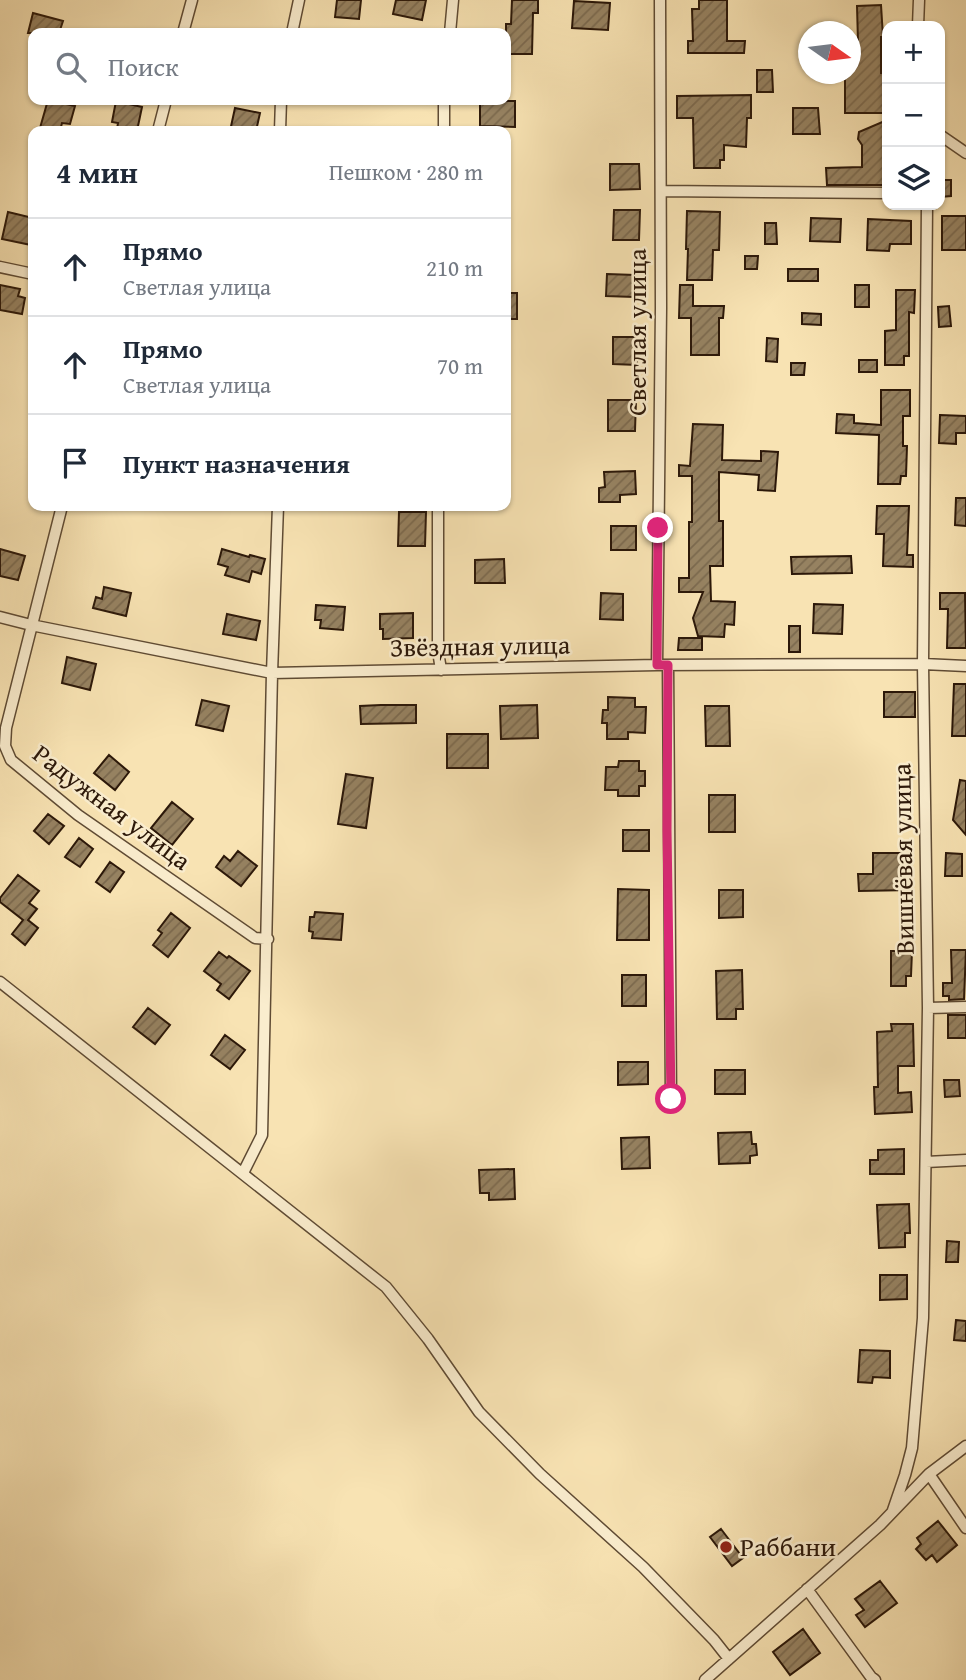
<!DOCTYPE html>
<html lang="ru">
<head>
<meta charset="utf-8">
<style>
	:root { --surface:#fff; --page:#f6f6f7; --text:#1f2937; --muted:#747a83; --line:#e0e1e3 }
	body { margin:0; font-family:"Gentium Book Plus",serif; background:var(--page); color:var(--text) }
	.controls { position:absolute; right:21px; top:21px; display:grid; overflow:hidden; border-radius:14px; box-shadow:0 2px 5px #0004 }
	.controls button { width:63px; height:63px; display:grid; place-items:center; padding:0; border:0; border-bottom:2px solid var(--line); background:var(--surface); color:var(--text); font:35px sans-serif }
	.compass { position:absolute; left:798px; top:21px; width:63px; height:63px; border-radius:50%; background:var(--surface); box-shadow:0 2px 5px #0004; rotate:104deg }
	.stop { position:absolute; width:21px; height:21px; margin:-16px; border:5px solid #db2777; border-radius:50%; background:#fff }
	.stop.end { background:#db2777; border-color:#fff; box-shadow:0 2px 7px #0008 }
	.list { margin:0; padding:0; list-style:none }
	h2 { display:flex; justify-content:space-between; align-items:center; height:91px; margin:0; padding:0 28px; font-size:30px }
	h2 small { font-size:23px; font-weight:400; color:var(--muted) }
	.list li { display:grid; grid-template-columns:46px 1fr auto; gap:21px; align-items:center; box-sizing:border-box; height:98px; padding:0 28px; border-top:2px solid var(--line) }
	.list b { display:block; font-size:26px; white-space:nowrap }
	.list p { margin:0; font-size:23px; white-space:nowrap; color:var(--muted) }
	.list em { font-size:23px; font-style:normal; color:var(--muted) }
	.icon { flex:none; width:38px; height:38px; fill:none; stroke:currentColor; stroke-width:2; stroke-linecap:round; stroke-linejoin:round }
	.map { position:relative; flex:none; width:966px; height:1680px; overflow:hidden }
	.search { position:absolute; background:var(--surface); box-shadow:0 2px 5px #0004; left:28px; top:28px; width:483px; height:77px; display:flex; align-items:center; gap:18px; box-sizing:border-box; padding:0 24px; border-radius:14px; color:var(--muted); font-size:26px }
	.panel { position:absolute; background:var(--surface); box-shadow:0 2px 5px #0004; left:28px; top:126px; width:483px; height:385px; border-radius:14px }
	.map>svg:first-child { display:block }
	.building { fill:url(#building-hatch); stroke:#2c1809; stroke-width:2 }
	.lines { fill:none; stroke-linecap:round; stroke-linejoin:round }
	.minor-casing { stroke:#5f4b34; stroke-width:13 }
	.minor { stroke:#faedce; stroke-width:10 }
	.route { stroke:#db2777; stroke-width:9 }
	.poi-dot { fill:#8f2418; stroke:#faedce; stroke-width:2.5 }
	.labels { text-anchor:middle; stroke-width:5; stroke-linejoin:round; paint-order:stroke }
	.street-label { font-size:26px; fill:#2c1809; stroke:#faedce }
	.poi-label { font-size:26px; fill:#2c1809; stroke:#faedce; text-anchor:start }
</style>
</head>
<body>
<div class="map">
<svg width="966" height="1680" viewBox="0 0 966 1680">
	<defs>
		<pattern id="building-hatch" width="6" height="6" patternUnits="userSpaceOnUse" patternTransform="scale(1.75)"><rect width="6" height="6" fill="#968261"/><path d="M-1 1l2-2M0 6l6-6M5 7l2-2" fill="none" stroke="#7b694e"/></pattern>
	</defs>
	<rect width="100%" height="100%" fill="#f8e3b3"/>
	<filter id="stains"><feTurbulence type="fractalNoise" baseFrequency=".00286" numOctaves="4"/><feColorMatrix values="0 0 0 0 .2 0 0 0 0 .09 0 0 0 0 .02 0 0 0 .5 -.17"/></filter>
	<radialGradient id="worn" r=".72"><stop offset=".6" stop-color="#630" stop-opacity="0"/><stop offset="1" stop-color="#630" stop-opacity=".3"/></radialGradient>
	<path class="building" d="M337 0H361L359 19 335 17Z
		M396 0H426L422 20 393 14Z
		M512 0H538V13H533L532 54H506V24H511Z
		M699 0H727V41H745L744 53H688V41H693L692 9H699Z
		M574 1 610 3 608 30 572 28Z
		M881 5 883 37H881V73H887V113H845V74H850V41L858 42 857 6Z
		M33 13 63 21 59 33H28Z
		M757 70H772L773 92H757Z
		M751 95V118H747L746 147 724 145V160H720V168H694L693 118H677V96Z
		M48 100 75 106 70 124 62 123 60 131H52L40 128Z
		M116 101 142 107 137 131 117 129 118 123 112 122Z
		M480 101H515V127L480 126Z
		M235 108 260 113 256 131H230Z
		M793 108H818L820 134H793Z
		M887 120V185H827L826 168 862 167V145L858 139 859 132Z
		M610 164H639L640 189 610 190Z
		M940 180H951V196L940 197Z
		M614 210H640L639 240H613Z
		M687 211 720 212 719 250H713L712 280H687L688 249H686Z
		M8 212 33 218V233L31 245 2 239Z
		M942 216H966V250H942Z
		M811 218 841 219 840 242 810 241Z
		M868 219 911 221V244H890L889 251 867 250Z
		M765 223H776L777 244H765Z
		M745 256H758L757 269H745Z
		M788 269H818V281H788Z
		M607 274 635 275 634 297 606 296Z
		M0 285 20 289 18 296 25 298 22 314 0 310Z
		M680 285H693V306H724L723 318H719V355H691V318H679Z
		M855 285H869V307H855Z
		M896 290H915L914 313 909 312V356H904V365H885V331L896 330Z
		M506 293H517V319H506Z
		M949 306 951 326 939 327 938 307Z
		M802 313 821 314V325L802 324Z
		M613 337H637V365L613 364Z
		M767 338 778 339 777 362 766 361Z
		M859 360H877V372H859Z
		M791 363H805L804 375H791Z
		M881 390H910V416H903V446H907L906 476H901L900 484H878L879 435 836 433 837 414 854 415V423L881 425Z
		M608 400H636L635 431H608Z
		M940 415 966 416V433H956V444L939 443Z
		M693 424 723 425 722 460 761 461V451L778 452 775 491 758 490 759 475 719 472V521H723V566H710L711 601 735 602 734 625 725 624 724 637 698 636 693 618 703 592H679V578H689V522H692V476H679V465L690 466Z
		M635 471 636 494 620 495V502H599V488L605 487 604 472Z
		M956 498H966V526L955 525Z
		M877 506H909L907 555H913V567L883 566 884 534H876Z
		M399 512H426L425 546H398Z
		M611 526H636V550H611Z
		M0 549 25 556 18 580 0 576Z
		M222 549 249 557 250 555 265 559 261 574 252 571 249 582 225 575 228 567 218 564Z
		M851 556 852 573 792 574 791 557Z
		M504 559 505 583H475V560Z
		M104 587 131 593 126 616 93 608 96 597 102 599Z
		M601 593 623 594V620L600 619Z
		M940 593H965L966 648H947L948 609H940Z
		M814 604 843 605 842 634 813 633Z
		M316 605 345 607 343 630 320 628 321 620H315Z
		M413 613V638L383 639V629H380V614Z
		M227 614 260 621 256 640 223 634Z
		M789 626H800V652H789Z
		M679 638H702V650H678Z
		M67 657 96 664 90 690 62 683Z
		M954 684H966V736H952Z
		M884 692H915V717H884Z
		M608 697 635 698V707H646L645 733 628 732V739H607V723H602L603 710H608Z
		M202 700 229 706 223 731 196 725Z
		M381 705H416V723L361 724 360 706Z
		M537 705 538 738 501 739 500 706Z
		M705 706H729L730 746H706Z
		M447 734H488V768H447Z
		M109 755 129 772 115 790 94 773Z
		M619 761H639V771H645V786H639V796H618V790H605L606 767H618Z
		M346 774 373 778 366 828 338 824Z
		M960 780 966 781V835L953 820Z
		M709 795H735V832H709Z
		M172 802 193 819 172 845 151 828Z
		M48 814 64 826 49 844 34 831Z
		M623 830H649V851H623Z
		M79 838 93 849 80 867 65 857Z
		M238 851 257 866 241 886 216 867 224 856 230 861Z
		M873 853H911L912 890 859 891 858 874H873Z
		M946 853 962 854V876H945Z
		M110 862 124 872 110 892 96 882Z
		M18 875 39 891 29 903 37 909 28 920 38 928 25 945 12 934 23 920 0 902V898Z
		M618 889 649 890V940H617Z
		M719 890H743V917L719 918Z
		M315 912 343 914 341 940 312 938 313 932 309 931 310 917H314Z
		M171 913 190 928 168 957 153 945 162 933 158 930Z
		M951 950H966L964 999 949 1000V996H943V983H952Z
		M891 951H912L911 976H906V986H891Z
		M219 952 227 958 229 956 250 971 229 999 217 990 221 984 204 971Z
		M742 970 743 1009H736V1019H717L716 971Z
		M622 975H646V1006H622Z
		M148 1008 170 1025 155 1044 133 1027Z
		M948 1015H966V1038H948Z
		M891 1024H913L914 1066H898V1093L911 1092 912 1112 875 1114 874 1087H878L877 1032 892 1031Z
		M225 1035 245 1050 230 1069 211 1055Z
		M618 1062H648V1084L618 1085Z
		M715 1070H745V1094H715Z
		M944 1080H959L960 1096 945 1097Z
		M751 1132 752 1144H756L757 1155 750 1156V1163L719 1164 718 1133Z
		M649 1137 650 1168 622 1169 621 1138Z
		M904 1149V1174H870V1160H878V1150Z
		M514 1169 515 1199 489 1200V1193H480L479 1170Z
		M909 1204 910 1233H905V1247L879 1248 877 1205Z
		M947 1241 959 1242 958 1262H946Z
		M880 1275H907V1299L880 1300Z
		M956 1320 966 1321V1341L954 1340Z
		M860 1350 890 1351V1378L873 1377 872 1383 858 1382Z
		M938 1521 957 1545 937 1562 932 1555 926 1560 916 1549 921 1544 917 1538Z
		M721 1529 743 1558 732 1566 710 1537Z
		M880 1581 897 1603 865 1627 856 1615 864 1610 855 1599Z
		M803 1629 820 1653 790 1675 773 1652Z"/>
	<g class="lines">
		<defs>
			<path id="minor" d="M918 26 919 0
				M183 33 192 0
				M292 33 299 0
				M450 33 453 0
				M158 131 166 100
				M280 131 281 100
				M444 131V100
				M940 135 966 153
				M661 191 887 193
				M0 267 33 274
				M62 506 6 728 5 746 11 760 78 815 255 938 268 939
				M438 506V651L441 670
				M0 617 31 625 272 673 657 665 923 664 966 666
				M657 665 661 308 660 0
				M668 665 671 1099
				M0 982 386 1287 428 1339 479 1412 540 1474 643 1567 714 1640 729 1659
				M928 1008 966 1007
				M926 1162 966 1160
				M243 1173 262 1135 272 673 278 506
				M929 1474 966 1528
				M893 1510 905 1475 912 1448 923 1318 928 1008 923 664 927 205
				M807 1589 871 1677 875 1680
				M705 1680 880 1525 929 1474 966 1446"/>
		</defs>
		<use href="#minor" class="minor-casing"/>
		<use href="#minor" class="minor"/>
	</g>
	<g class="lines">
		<path class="route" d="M658 528 657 665H668L667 830 671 1099"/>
	</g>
	<circle class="poi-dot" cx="726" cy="1547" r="7"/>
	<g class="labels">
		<g class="street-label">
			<text transform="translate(637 332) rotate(-90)" y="9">Светлая улица</text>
			<text transform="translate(480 646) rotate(-1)" y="9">Звёздная улица</text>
			<text transform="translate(112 807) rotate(37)" y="9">Радужная улица</text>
			<text transform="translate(903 859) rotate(-91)" y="9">Вишнёвая улица</text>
		</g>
		<g class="poi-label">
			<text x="740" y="1556">Раббани</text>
		</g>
	</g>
	<rect width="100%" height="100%" filter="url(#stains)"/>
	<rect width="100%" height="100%" fill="url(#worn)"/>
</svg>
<div class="controls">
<button>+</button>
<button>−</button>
<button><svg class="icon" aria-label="layers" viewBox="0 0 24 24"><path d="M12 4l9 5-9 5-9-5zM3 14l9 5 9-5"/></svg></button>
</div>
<svg class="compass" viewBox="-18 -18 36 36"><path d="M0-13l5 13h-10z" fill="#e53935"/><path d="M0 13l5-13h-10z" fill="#747a83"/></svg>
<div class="stop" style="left:671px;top:1099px"></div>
<div class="stop end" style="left:658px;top:528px"></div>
<div class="search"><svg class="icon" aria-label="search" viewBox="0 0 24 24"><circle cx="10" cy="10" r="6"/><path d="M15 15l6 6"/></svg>Поиск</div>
<section class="panel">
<h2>4 мин<small>Пешком · 280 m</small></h2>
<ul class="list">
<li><svg class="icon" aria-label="ahead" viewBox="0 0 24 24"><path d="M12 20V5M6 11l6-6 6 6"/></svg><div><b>Прямо</b><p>Светлая улица</p></div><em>210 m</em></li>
<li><svg class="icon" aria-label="ahead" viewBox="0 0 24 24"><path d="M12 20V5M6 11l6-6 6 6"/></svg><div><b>Прямо</b><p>Светлая улица</p></div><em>70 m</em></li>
<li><svg class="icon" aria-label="arrive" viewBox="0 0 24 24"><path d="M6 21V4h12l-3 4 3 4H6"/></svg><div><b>Пункт назначения</b></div></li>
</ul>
</section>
</div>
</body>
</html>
